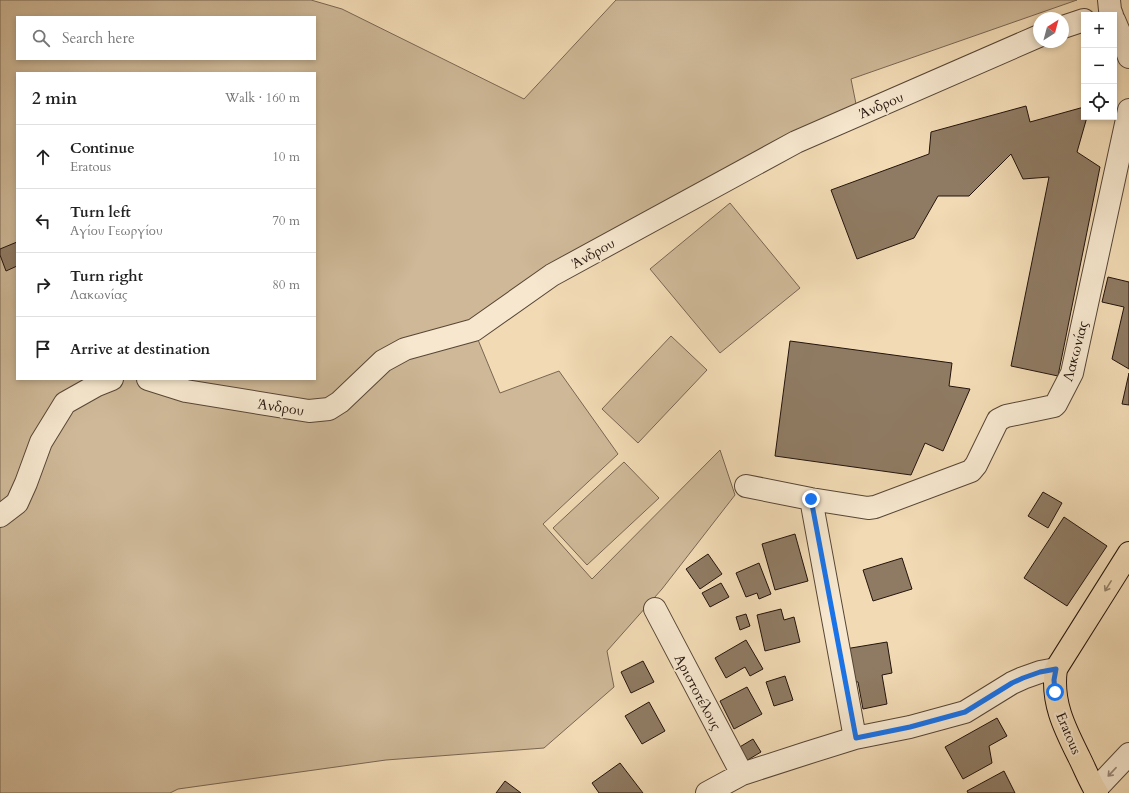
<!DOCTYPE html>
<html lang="en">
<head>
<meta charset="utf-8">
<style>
	:root { --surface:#fff; --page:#f6f6f6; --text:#222; --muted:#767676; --line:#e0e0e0 }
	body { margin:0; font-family:Cardo,serif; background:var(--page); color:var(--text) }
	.controls { position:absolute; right:12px; top:12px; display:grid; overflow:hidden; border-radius:0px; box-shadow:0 2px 6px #0003 }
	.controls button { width:36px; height:36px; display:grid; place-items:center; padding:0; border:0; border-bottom:1px solid var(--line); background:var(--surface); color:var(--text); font:20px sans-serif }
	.compass { position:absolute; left:1033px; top:12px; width:36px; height:36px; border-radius:50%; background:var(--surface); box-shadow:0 2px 6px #0003; rotate:36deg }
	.stop { position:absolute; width:12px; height:12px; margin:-9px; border:3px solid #1a73e8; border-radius:50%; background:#fff }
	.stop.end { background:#1a73e8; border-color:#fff; box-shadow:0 1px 4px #0008 }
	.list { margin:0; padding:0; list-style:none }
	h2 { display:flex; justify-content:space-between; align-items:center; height:52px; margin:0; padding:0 16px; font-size:17px }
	h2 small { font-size:13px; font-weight:400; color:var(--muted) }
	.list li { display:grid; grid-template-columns:26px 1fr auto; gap:12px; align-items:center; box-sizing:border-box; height:64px; padding:0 16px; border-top:1px solid var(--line) }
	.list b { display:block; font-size:15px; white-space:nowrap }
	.list p { margin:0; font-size:13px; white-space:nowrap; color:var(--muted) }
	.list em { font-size:13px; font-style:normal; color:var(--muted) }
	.icon { flex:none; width:22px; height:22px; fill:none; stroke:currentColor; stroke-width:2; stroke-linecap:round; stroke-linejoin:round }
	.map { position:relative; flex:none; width:1129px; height:793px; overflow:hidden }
	.search { position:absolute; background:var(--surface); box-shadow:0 2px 6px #0003; left:16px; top:16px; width:300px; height:44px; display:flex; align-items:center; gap:10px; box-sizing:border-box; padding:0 14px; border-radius:0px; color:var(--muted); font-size:15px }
	.panel { position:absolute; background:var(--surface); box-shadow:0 2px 6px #0003; left:16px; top:72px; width:300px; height:308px; border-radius:0px }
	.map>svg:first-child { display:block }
	.green { fill:#ceb897; stroke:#796652; fill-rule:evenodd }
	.building { fill:#8f7b63; stroke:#24140c }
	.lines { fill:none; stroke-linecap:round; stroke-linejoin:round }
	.minor-casing { stroke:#574636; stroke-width:24 }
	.major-casing { stroke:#24140c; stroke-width:24 }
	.minor { stroke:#f6e7ce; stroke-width:22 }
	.major { stroke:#f1dab4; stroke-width:22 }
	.oneway { stroke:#958168 }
	.oneway2 { stroke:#988877 }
	.route { stroke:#1a73e8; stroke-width:5 }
	.labels { text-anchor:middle; stroke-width:4; stroke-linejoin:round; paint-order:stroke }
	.street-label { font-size:14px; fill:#24140c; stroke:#f6e7ce }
</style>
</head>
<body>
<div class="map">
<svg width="1129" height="793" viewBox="0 0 1129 793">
	<rect width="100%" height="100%" fill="#f1dab4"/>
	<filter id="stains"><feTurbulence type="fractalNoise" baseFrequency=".005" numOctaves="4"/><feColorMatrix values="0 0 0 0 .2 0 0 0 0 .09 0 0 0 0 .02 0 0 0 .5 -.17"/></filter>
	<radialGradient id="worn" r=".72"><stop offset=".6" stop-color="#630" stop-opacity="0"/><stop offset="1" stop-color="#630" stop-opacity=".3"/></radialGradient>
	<path class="green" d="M0 0H311L342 9 524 99 616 0H1077L851 79 856 104 474 330 500 393 559 371 618 454 543 524 592 579 720 450 735 495 662 589 607 651 614 687 544 748 386 760 178 789 170 793H0ZM17 17H315V59H17ZM17 73H315V379H17Z
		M730 203 800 288 720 353 650 269Z
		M671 336 707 370 638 443 602 409Z
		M624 462 659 498 587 565 553 528Z"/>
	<path class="building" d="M1026 106 1030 122 1084 107V117H1087L1077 152 1100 167 1058 376 1011 366 1049 177 1023 179 1011 154 969 196H938L914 238 857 259 831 190 929 154 931 132Z
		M17 242V266L6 271 0 255V249Z
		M1108 277 1129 282V369L1112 359 1124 307 1102 302Z
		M790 341 952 363 949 386 970 389 943 451 925 443 911 475 775 456Z
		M1129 373V405L1122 404Z
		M1043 492 1062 503 1048 528 1028 516Z
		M1064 517 1107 546 1067 606 1024 578Z
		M795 534 808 581 775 590 762 544Z
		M708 554 722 574 700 589 686 569Z
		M902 558 912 589 873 601 863 570Z
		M759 563 771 594 759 599 757 593 746 597 736 573Z
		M721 583 729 597 710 607 702 593Z
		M781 609 784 620 794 617 800 642 765 651 757 615Z
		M746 614 750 626 740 630 736 617Z
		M746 640 763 669 750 676 745 667 726 678 715 658Z
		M887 642 892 673 882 675 887 704 863 709 858 682 851 680 845 649Z
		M643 661 654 682 631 693 621 672Z
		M785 676 793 700 774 706 766 682Z
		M747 687 762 714 734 729 720 701Z
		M649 702 665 731 642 744 625 716Z
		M997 718 1007 736 989 746 992 763 963 779 945 747Z
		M753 739 761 752 746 761 738 748Z
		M620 763 643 793H599L592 783Z
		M1004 771 1015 793H968L967 791Z
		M505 781 521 793H496Z"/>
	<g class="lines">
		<defs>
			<path id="minor" d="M1109 0 1110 10 1112 15
				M1114 20 1124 43 1129 57
				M1063 27 1084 20
				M148 379 186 391 309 411 329 409 340 402 383 361 405 349 474 330 552 275 796 142 1039 36
				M746 486 811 499 868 508 875 507 971 471 976 465 998 420 1006 416 1054 406 1056 404 1072 373 1129 110
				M811 499 855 738
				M0 516 17 503 26 483 41 442 65 403 97 385 112 379
				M655 609 742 774
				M1095 790 1129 754
				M707 793 742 774 807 753 855 738 910 727 965 712 1012 683 1023 678 1040 672 1056 669"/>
			<path id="major" d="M1097 793C1090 782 1085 769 1079 757 1065 729 1051 702 1056 669L1129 553"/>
		</defs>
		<use href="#minor" class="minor-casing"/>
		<use href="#major" class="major-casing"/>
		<use href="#minor" class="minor"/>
		<use href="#major" class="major"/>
	</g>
	<defs><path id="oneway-shaft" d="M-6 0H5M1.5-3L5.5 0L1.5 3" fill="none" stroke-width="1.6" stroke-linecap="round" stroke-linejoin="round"/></defs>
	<use class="oneway" href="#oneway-shaft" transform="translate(1108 586) rotate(122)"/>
	<use class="oneway2" href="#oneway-shaft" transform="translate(1112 772) rotate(133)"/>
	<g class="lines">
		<path class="route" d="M811 499 856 738 910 727 965 712 1012 683 1023 678 1040 672 1056 669 1054 680 1055 692"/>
	</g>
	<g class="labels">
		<g class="street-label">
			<text transform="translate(881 105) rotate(-23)" y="5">Άνδρου</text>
			<text transform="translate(593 253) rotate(-29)" y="5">Άνδρου</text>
			<text transform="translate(1075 351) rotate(-75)" y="5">Λακωνίας</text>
			<text transform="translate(281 407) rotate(9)" y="5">Άνδρου</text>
			<text transform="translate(698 692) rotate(62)" y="5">Αριστοτέλους</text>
			<text transform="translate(1069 733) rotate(67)" y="5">Eratous</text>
		</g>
	</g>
	<rect width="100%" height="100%" filter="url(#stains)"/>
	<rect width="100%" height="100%" fill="url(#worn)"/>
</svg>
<div class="controls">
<button>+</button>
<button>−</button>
<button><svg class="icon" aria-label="locate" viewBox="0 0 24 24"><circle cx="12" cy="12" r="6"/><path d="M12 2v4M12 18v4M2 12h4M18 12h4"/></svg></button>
</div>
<svg class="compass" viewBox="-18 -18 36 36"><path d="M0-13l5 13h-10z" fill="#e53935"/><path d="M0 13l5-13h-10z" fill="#767676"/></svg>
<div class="stop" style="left:1055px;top:692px"></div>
<div class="stop end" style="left:811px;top:499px"></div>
<div class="search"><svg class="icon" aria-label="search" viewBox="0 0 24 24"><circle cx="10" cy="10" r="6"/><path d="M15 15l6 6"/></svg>Search here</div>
<section class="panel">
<h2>2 min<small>Walk · 160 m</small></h2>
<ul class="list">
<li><svg class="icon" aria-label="ahead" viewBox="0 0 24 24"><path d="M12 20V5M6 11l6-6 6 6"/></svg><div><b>Continue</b><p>Eratous</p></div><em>10 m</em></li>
<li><svg class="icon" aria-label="left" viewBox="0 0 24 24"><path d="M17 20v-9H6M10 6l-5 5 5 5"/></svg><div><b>Turn left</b><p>Αγίου Γεωργίου</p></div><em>70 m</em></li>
<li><svg class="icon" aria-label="right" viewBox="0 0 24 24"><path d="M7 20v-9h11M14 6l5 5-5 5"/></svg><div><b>Turn right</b><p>Λακωνίας</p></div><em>80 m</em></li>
<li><svg class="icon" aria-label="arrive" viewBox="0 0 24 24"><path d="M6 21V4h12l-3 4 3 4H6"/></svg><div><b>Arrive at destination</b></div></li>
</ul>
</section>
</div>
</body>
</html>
